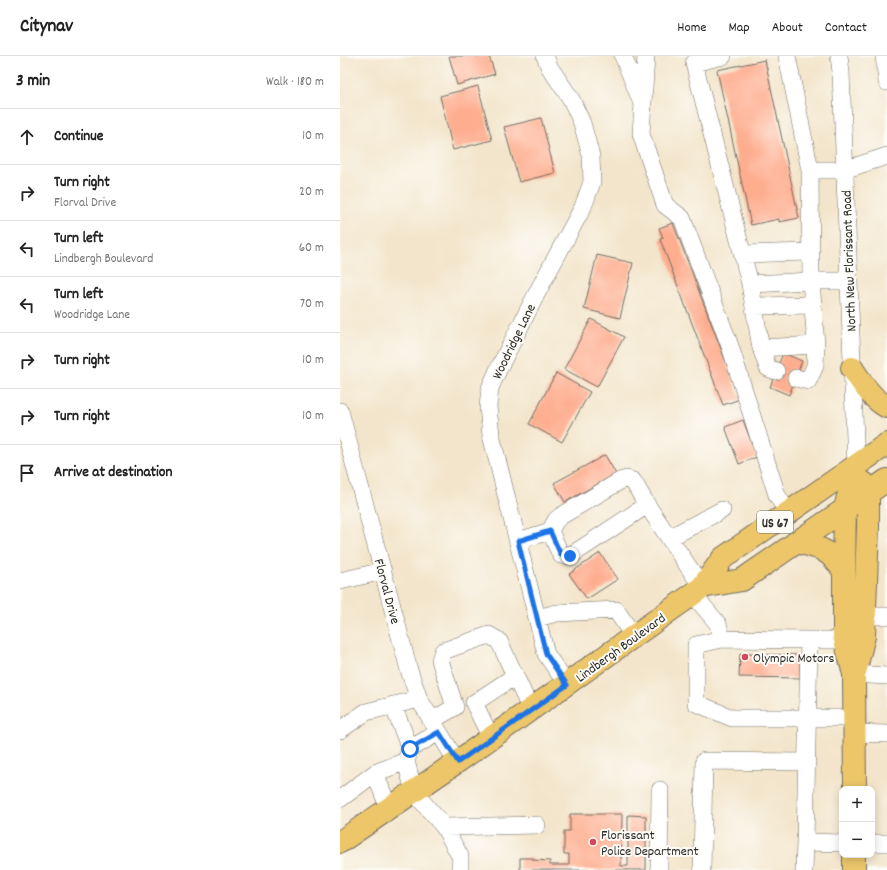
<!DOCTYPE html>
<html lang="en">
<head>
<meta charset="utf-8">
<style>
	:root { --surface:#fff; --page:#f2f2f2; --text:#222; --muted:#767676; --line:#e0e0e0 }
	body { margin:0; font-family:Dekko,sans-serif; background:var(--page); color:var(--text) }
	.controls { position:absolute; right:12px; bottom:12px; display:grid; overflow:hidden; border-radius:8px; box-shadow:0 2px 10px #0003 }
	.controls button { width:36px; height:36px; display:grid; place-items:center; padding:0; border:0; border-bottom:1px solid var(--line); background:var(--surface); color:var(--text); font:20px sans-serif }
	.stop { position:absolute; width:12px; height:12px; margin:-9px; border:3px solid #1a73e8; border-radius:50%; background:#fff }
	.stop.end { background:#1a73e8; border-color:#fff; box-shadow:0 1px 4px #0008 }
	.list { margin:0; padding:0; list-style:none }
	h2 { display:flex; justify-content:space-between; align-items:center; height:52px; margin:0; padding:0 16px; font-size:17px }
	h2 small { font-size:13px; font-weight:400; color:var(--muted) }
	.list li { display:grid; grid-template-columns:26px 1fr auto; gap:12px; align-items:center; box-sizing:border-box; height:56px; padding:0 16px; border-top:1px solid var(--line) }
	.list b { display:block; font-size:15px; white-space:nowrap }
	.list p { margin:0; font-size:13px; white-space:nowrap; color:var(--muted) }
	.list em { font-size:13px; font-style:normal; color:var(--muted) }
	.icon { flex:none; width:22px; height:22px; fill:none; stroke:currentColor; stroke-width:2; stroke-linecap:round; stroke-linejoin:round }
	.map { position:relative; flex:none; width:547px; height:814px; overflow:hidden }
	header { display:flex; align-items:center; gap:24px; box-sizing:border-box; height:56px; padding:0 20px; background:var(--surface); border-bottom:1px solid var(--line) }
	header strong { font-size:19px }
	nav { display:flex; gap:22px; margin-inline-start:auto; font-size:14px }
	main { display:flex }
	aside { flex:1; background:var(--surface) }
	.map>svg:first-child { display:block }
	.building { fill:#fead8f }
	.lines { fill:none; stroke-linecap:round; stroke-linejoin:round }
	.minor-casing { stroke:#716c63; stroke-width:18 }
	.major-casing { stroke:#716c63; stroke-width:24 }
	.minor { stroke:#fff; stroke-width:17 }
	.major { stroke:#ecc669; stroke-width:22 }
	.route { stroke:#1a73e8; stroke-width:5 }
	.poi-dot { fill:#d1495b; stroke:#fdfcf7; stroke-width:1.5 }
	.labels { text-anchor:middle; stroke-width:4; stroke-linejoin:round; paint-order:stroke }
	.shield { fill:#fdfcf7; stroke:#6a6a68; stroke-width:1 }
	.shield-label { font-size:13px; font-weight:bold; fill:#2b2b2b }
	.street-label { font-size:14px; fill:#2b2b2b; stroke:#fdfcf7 }
	.poi-label { font-size:14px; fill:#2b2b2b; stroke:#fdfcf7; text-anchor:start }
</style>
</head>
<body>
<header>
<strong>Citynav</strong>
<nav><a>Home</a><a>Map</a><a>About</a><a>Contact</a></nav>
</header>
<main>
<aside>
<h2>3 min<small>Walk · 180 m</small></h2>
<ul class="list">
<li><svg class="icon" aria-label="ahead" viewBox="0 0 24 24"><path d="M12 20V5M6 11l6-6 6 6"/></svg><div><b>Continue</b></div><em>10 m</em></li>
<li><svg class="icon" aria-label="right" viewBox="0 0 24 24"><path d="M7 20v-9h11M14 6l5 5-5 5"/></svg><div><b>Turn right</b><p>Florval Drive</p></div><em>20 m</em></li>
<li><svg class="icon" aria-label="left" viewBox="0 0 24 24"><path d="M17 20v-9H6M10 6l-5 5 5 5"/></svg><div><b>Turn left</b><p>Lindbergh Boulevard</p></div><em>60 m</em></li>
<li><svg class="icon" aria-label="left" viewBox="0 0 24 24"><path d="M17 20v-9H6M10 6l-5 5 5 5"/></svg><div><b>Turn left</b><p>Woodridge Lane</p></div><em>70 m</em></li>
<li><svg class="icon" aria-label="right" viewBox="0 0 24 24"><path d="M7 20v-9h11M14 6l5 5-5 5"/></svg><div><b>Turn right</b></div><em>10 m</em></li>
<li><svg class="icon" aria-label="right" viewBox="0 0 24 24"><path d="M7 20v-9h11M14 6l5 5-5 5"/></svg><div><b>Turn right</b></div><em>10 m</em></li>
<li><svg class="icon" aria-label="arrive" viewBox="0 0 24 24"><path d="M6 21V4h12l-3 4 3 4H6"/></svg><div><b>Arrive at destination</b></div></li>
</ul>
</aside>
<div class="map">
<svg width="547" height="814" viewBox="0 0 547 814">
	<rect width="100%" height="100%" fill="#fdfcf7"/>
	<filter id="ink" filterUnits="userSpaceOnUse"><feTurbulence type="fractalNoise" baseFrequency=".025" numOctaves="2"/><feDisplacementMap in="SourceGraphic" scale="8" xChannelSelector="R" yChannelSelector="G"/><feConvolveMatrix kernelMatrix="1 2 1 2 8 2 1 2 1" color-interpolation-filters="sRGB"/></filter>
	<filter id="wash" filterUnits="userSpaceOnUse"><feTurbulence type="fractalNoise" baseFrequency=".012" numOctaves="4" result="noise"/><feDisplacementMap in="SourceGraphic" scale="16" xChannelSelector="R" yChannelSelector="G"/><feGaussianBlur stdDeviation="0.9" result="paint"/><feColorMatrix in="noise" values="0 0 0 0 0 0 0 0 0 0 0 0 0 0 0 0 0 1.4 0 .05"/><feComposite in="paint" operator="in"/></filter>
	<g filter="url(#wash)">
		<rect width="100%" height="100%" fill="#f3e5cb"/>
		<g id="blocks">
			<path class="building" d="M109 0H149L155 18 117 29Z
				M425 4 459 162 439 166V163L411 169 377 14Z
				M138 30 152 84 113 94 100 40Z
				M201 62 215 117 179 126 164 71Z
				M333 167 400 343 383 349 320 183 323 182 319 172Z
				M257 199 293 207 280 262 244 253Z
				M251 263 284 281 257 331 224 313Z
				M443 297 462 305 449 339 430 331Z
				M216 317 250 336 222 386 189 368Z
				M403 364 417 401 399 408 385 371Z
				M265 399 276 418 225 446 214 427Z
				M260 497 278 523 247 543 229 518Z
				M400 598 460 599V622L399 621Z
				M230 758H282L281 810H288V759L306 760V814H180V802H193V804L210 805V809H229V798H224V775H230Z"/>
		</g>
	</g>
	<g filter="url(#ink)">
		<use href="#blocks" fill-opacity="0" stroke="#716c63" stroke-width="1"/>
		<g class="lines">
			<defs>
				<path id="minor" d="M205 0 210 12 231 43 242 67 251 100 252 126 243 151 200 231 159 312 150 332 148 351 151 379 206 598 227 629
					M283 0 301 45
					M306 0 301 78 325 149 342 162 390 290 437 439 448 457
					M383 0 354 7 410 228 471 225 476 289 475 310 468 325 456 322
					M447 0 470 114H504L547 100
					M499 0 501 16 516 410
					M544 0 547 26
					M470 114 471 225H508
					M403 198 470 196
					M410 228 421 292 428 312 436 315
					M414 250 473 249
					M421 292 476 289
					M0 355 69 614 79 643 117 706
					M210 475 221 499 230 500 307 449
					M329 482 382 454
					M178 485 210 475 216 464 221 460 280 425 287 423 293 425 307 449 362 531
					M0 525 43 515
					M353 538 378 568 382 583 356 589V647L392 662H515
					M525 560H547
					M197 562 217 557 276 554 294 581
					M382 583 469 584 465 786 502 787
					M469 584H505
					M514 618 547 620
					M53 649 70 693
					M91 665 115 651 100 604 103 595 149 579 159 585 191 654
					M0 674 26 656 79 643
					M99 676 70 693 66 705 74 736 104 771 120 800V814
					M515 677 547 678
					M151 682 134 647 175 620
					M35 717 49 753
					M0 743 35 717 66 705
					M104 771 197 769
					M532 787H547
					M319 814 320 734
					M362 814 364 705 467 706
					M464 814 465 786"/>
				<path id="major" d="M512 312C522 327 531 342 547 351
					M456 486C482 492 488 493 504 515
					M362 531 402 524 547 424
					M515 616 524 580 528 471V436L524 427
					M515 733 514 618 504 580V515L505 452 516 410
					M0 786 117 706 353 538 362 531 383 502 547 388
					M514 814V799"/>
			</defs>
			<use href="#minor" class="minor-casing"/>
			<use href="#major" class="major-casing"/>
			<use href="#minor" class="minor"/>
			<use href="#major" class="major"/>
		</g>
	</g>
	<g class="lines" filter="url(#ink)">
		<path class="route" d="M70 693 99 676 118 706 227 629 206 598 178 485 210 475 221 499 230 500"/>
	</g>
	<g class="poi-dot">
		<circle cx="405" cy="601" r="4"/>
		<circle cx="253" cy="786" r="4"/>
	</g>
	<g class="labels">
		<rect class="shield" x="417" y="455" width="36" height="22" rx="3"/>
		<g class="shield-label">
			<text x="435" y="471">US 67</text>
		</g>
		<g class="street-label">
			<text transform="translate(508 205) rotate(-92)" y="5">North New Florissant Road</text>
			<text transform="translate(173 285) rotate(-64)" y="5">Woodridge Lane</text>
			<text transform="translate(48 535) rotate(75)" y="5">Florval Drive</text>
			<text transform="translate(280 591) rotate(-36)" y="5">Lindbergh Boulevard</text>
		</g>
		<g class="poi-label">
			<text x="413" y="606">Olympic Motors</text>
			<text x="261" y="783">Florissant<tspan x="261" dy="16">Police Department</tspan></text>
		</g>
	</g>
</svg>
<div class="controls">
<button>+</button>
<button>−</button>
</div>
<div class="stop" style="left:70px;top:693px"></div>
<div class="stop end" style="left:230px;top:500px"></div>
</div>
</main>
</body>
</html>
